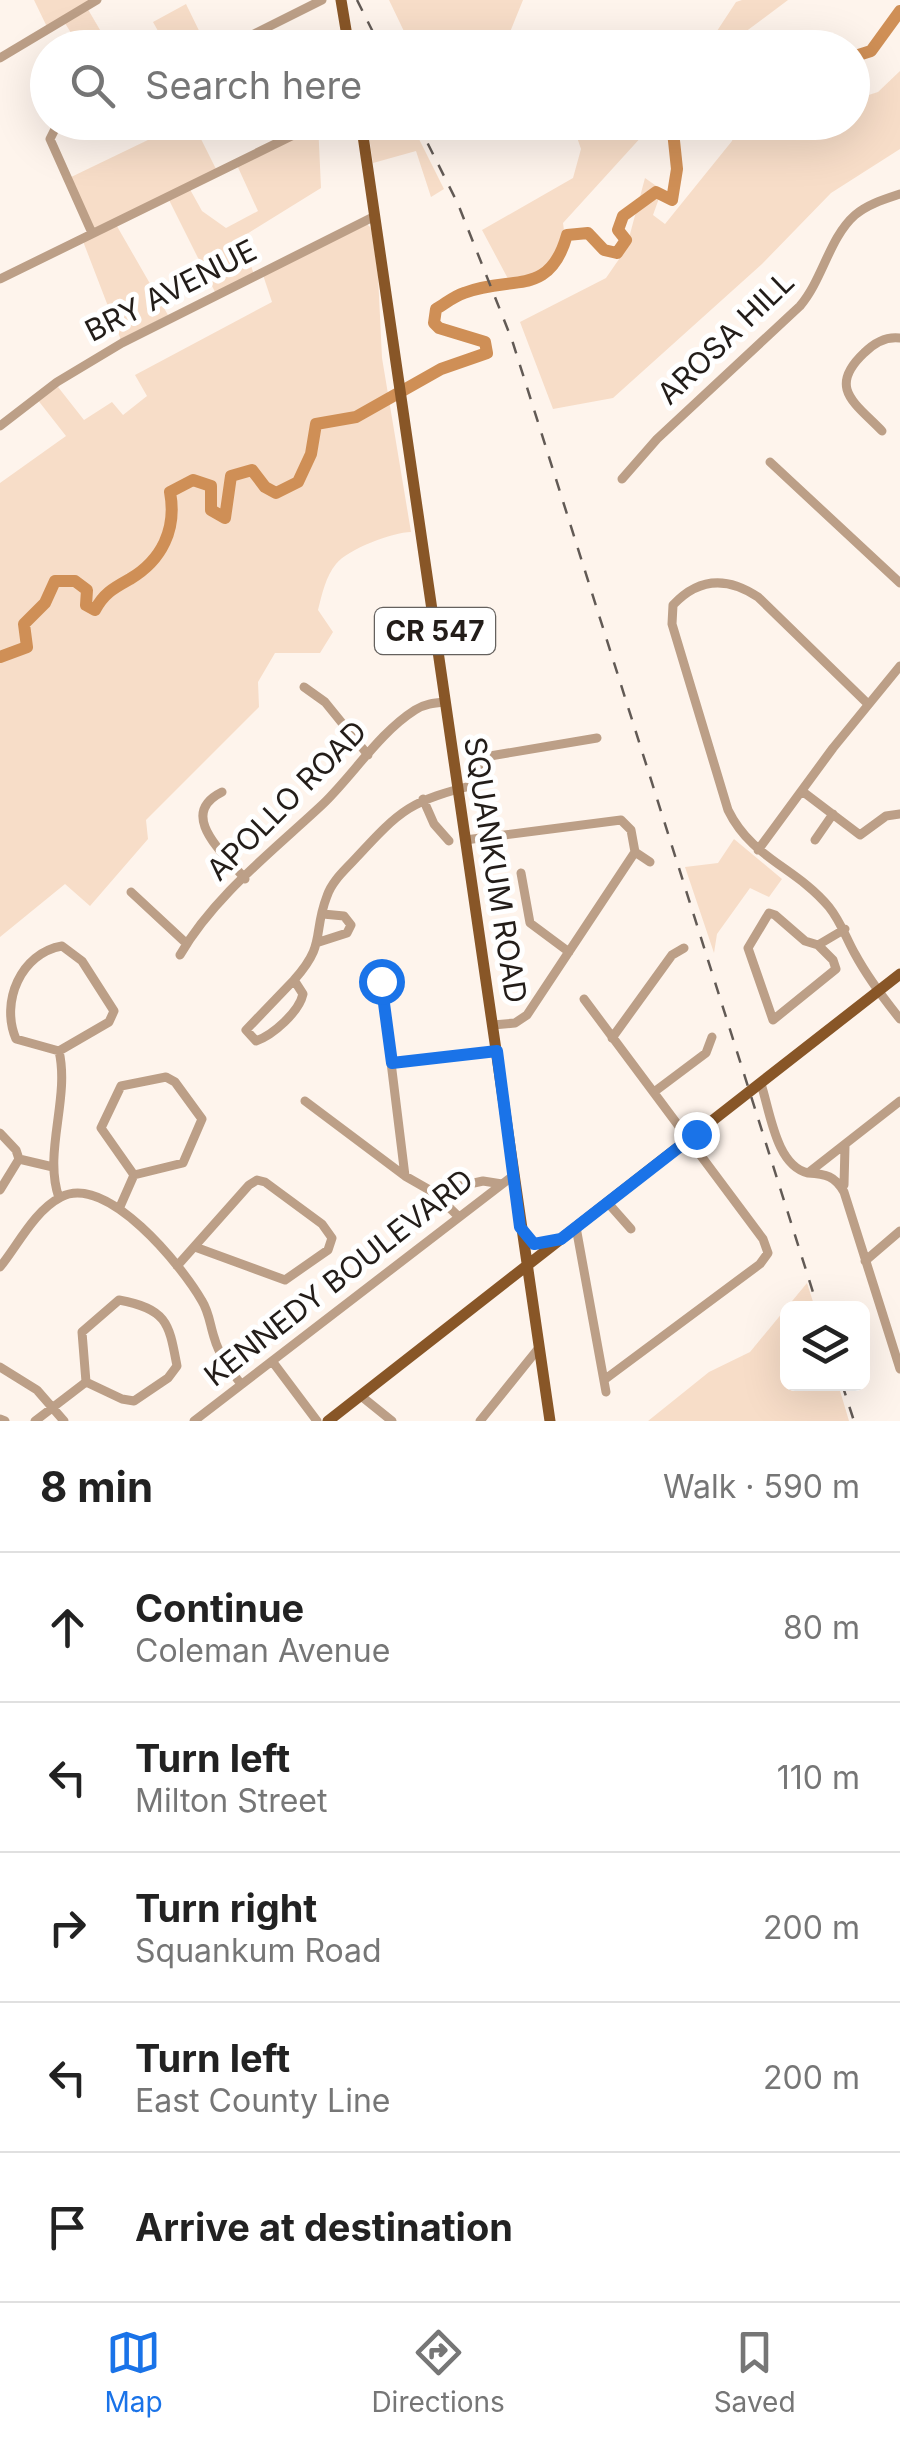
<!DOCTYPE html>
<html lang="en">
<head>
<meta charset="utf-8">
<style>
	:root { --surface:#fff; --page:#f6f6f6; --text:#222; --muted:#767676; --line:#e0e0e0; --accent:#1a73e8 }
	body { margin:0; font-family:Inter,sans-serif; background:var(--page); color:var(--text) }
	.controls { position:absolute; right:30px; bottom:30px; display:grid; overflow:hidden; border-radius:15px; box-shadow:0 10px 40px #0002 }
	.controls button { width:90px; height:90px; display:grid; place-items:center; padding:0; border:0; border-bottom:2px solid var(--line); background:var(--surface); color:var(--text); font:50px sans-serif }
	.stop { position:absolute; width:30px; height:30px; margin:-22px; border:8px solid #1a73e8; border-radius:50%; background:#fff }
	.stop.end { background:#1a73e8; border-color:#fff; box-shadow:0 2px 10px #0008 }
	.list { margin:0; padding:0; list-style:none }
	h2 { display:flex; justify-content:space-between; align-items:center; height:130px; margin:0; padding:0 40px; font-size:42px }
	h2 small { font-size:32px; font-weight:400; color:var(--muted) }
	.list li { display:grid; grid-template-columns:65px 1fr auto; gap:30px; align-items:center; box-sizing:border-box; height:150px; padding:0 40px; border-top:2px solid var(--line) }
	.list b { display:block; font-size:38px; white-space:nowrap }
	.list p { margin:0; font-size:32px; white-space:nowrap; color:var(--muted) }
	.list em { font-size:32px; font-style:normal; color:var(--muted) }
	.icon { flex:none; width:55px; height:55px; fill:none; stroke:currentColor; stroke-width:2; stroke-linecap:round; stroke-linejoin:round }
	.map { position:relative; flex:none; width:900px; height:1421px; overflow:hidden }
	.search { position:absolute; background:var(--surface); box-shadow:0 10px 40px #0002; left:30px; right:30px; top:30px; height:110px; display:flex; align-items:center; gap:25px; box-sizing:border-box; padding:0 35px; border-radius:55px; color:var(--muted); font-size:38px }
	.sheet { height:880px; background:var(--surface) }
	nav { display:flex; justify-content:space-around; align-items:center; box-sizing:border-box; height:140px; border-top:2px solid var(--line); background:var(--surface); font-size:28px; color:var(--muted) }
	nav a { display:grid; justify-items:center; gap:5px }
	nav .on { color:var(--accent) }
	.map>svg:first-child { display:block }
	.green { fill:#f7ddc8 }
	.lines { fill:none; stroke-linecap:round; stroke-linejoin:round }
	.river { stroke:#cf8f56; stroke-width:12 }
	.minor { stroke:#bc9f87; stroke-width:9 }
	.major { stroke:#885627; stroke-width:11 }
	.rail { stroke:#625a55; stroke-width:2.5; stroke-dasharray:12 12; stroke-linecap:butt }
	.route { stroke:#1a73e8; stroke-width:12 }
	.labels { text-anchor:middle; stroke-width:10; stroke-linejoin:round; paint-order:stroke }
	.shield { fill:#fff; stroke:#65615e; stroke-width:2.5 }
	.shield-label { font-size:28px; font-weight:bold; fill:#231d19 }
	.street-label { font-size:30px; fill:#231d19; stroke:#fff }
</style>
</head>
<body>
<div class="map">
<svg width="900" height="1421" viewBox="0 0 900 1421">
	<rect width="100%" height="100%" fill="#fef4ec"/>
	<path class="green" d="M34 0H96L86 6 110 47H95L84 30 73 36 63 20 48 29Z
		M389 0H523L504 47H483L482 44 471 47 412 48Z
		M742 0H788L725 47H670L717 31 736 2Z
		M186 4 207 47H167L153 22Z
		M900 71V149L831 193 762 264 613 398 553 409 520 322 606 278 626 249 645 178 662 190 653 215 665 224 732 141 738 123 852 122 853 100 878 92Z
		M143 123H193L216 169 187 184 202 211 226 228 258 211 236 163 318 123 321 188 242 237 254 275 216 294 166 194 114 221 168 315 121 340 81 236 92 230 67 179 150 139Z
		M367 123H411L444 189 431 197 416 151 373 163Z
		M572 123H654L563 223 566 245 530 287 513 288 482 230 573 178 581 149Z
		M367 224 371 228 378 275 382 358 411 532C393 532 348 549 336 564 326 576 322 594 318 610L333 632 320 653H275L258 682 259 707 146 820 148 839 90 906 65 884 0 937V483L66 436 37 399 58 387 84 420 112 402 123 415 147 396 135 375 272 302 263 275Z
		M734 839 782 879 769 897 750 888 717 934 714 953 685 867 718 863Z
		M807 1283 815 1308H788V1384H838L849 1421H648L709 1372 750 1352Z"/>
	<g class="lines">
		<path class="river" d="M744 48 749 41 760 48
			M852 57 871 51 900 11
			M0 657 27 647 24 624 45 603 55 581H75L87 590 86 605 95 610C104 593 114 588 130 579 162 560 177 529 170 492L193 480 211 486V510L225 518 231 476 252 470 265 487 276 493 298 482 311 454 316 424 356 417 441 369 487 353 485 342 439 328 434 323 436 309C445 304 454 296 464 293 511 274 549 299 567 235L588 233 604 250 617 253 626 240 618 230 623 216 656 192 672 200 677 169 672 122"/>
		<path class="minor" d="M226 48 322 0
			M0 58 97 0
			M68 122 55 129 50 139 92 233
			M0 279 320 122
			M0 426 57 382 122 343 375 216
			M882 431C855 403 827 388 864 353 874 343 885 336 900 338
			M770 462 900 583
			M622 479 657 439 800 306C823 279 829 238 855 215 868 204 885 199 900 194
			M304 687 325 702 368 755
			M868 704 758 597C728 577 699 577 673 605L672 624 728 810C752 859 796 867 829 907 841 922 846 938 855 954 868 978 884 999 900 1019
			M802 791 860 835 886 816 900 814
			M222 792C176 815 225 854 245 879
			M423 799 434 824 449 841
			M465 840 621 820 631 830 635 852 650 862
			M815 840 833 814
			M758 850 833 748 900 666
			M521 873 530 923 569 952
			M131 892 187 944
			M319 942 347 933 351 925 344 916 323 914
			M818 945 833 960 836 969 773 1020 748 948 769 913 775 915 805 941 818 945 845 929
			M62 946 82 961 114 1011 109 1022 59 1051 16 1039C0 1002 21 953 62 946Z
			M180 955C214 896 274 850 323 804 354 774 379 733 415 710 424 704 434 703 445 702
			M294 980C327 943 312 935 327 896 332 881 345 870 355 859 402 808 410 801 478 784L482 779 483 761 490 756 597 738
			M294 980 303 994C299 1012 273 1035 256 1041L246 1030Z
			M381 981 405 1176
			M584 999 763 1239 768 1253 760 1264 604 1380
			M493 1025 515 1023 527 1015 635 852
			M612 1038 672 955 684 948
			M392 1063 497 1051
			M166 1077 175 1082 202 1119 183 1163 134 1175 101 1128 121 1086Z
			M761 1084C770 1111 776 1166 808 1173L900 1101
			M654 1092 706 1053 712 1037
			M305 1101 405 1176 433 1192 459 1217
			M0 1133 16 1150 19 1159
			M19 1159 53 1167
			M808 1173C826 1174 835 1176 844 1192L900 1369
			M844 1185 845 1146
			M0 1190 19 1159
			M433 1192 483 1181 502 1184
			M59 1198C43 1152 70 1099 59 1051
			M608 1203 631 1229
			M119 1209 134 1175
			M576 1227 606 1392
			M865 1261 900 1231
			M177 1266 249 1185 257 1180 265 1182 322 1224 332 1238 328 1250 285 1280 195 1247
			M0 1267C18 1245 34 1211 61 1197 107 1173 182 1266 202 1301 209 1312 210 1325 214 1337 219 1355 230 1370 241 1384
			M119 1300C168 1309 169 1324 177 1366L168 1378 134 1401 122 1399 86 1382 82 1332Z
			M272 1361 317 1421
			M0 1367 37 1390 64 1421
			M361 1396 392 1421
			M0 1419 5 1421
			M35 1421 86 1382
			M194 1421 514 1175
			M480 1421 538 1349"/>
		<path class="major" d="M341 0 349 48
			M361 122 550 1421
			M328 1421 900 974"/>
		<path class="rail" d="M357 0 381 48
			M417 122 458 204 512 340 818 1308
			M842 1384 854 1421"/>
	</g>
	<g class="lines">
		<path class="route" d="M381 981 392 1063 497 1051 520 1227 534 1244 561 1239 696 1134"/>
	</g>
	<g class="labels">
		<rect class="shield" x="375" y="608" width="120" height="46" rx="8"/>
		<g class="shield-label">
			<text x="435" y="641">CR 547</text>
		</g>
		<g class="street-label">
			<text transform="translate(171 291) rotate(-27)" y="10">BRY AVENUE</text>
			<text transform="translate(726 338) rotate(-44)" y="10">AROSA HILL</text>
			<text transform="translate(287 801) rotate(-45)" y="10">APOLLO ROAD</text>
			<text transform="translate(495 870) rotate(81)" y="10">SQUANKUM ROAD</text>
			<text transform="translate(339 1278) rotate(-38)" y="10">KENNEDY BOULEVARD</text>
		</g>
	</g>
</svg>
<div class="controls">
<button><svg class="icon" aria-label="layers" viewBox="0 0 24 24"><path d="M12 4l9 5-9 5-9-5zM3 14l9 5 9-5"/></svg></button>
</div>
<div class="stop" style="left:381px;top:981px"></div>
<div class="stop end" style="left:696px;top:1134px"></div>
<div class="search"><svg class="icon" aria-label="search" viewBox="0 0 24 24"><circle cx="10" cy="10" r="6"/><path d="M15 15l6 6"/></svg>Search here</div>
</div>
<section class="sheet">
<h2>8 min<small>Walk · 590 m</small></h2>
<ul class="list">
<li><svg class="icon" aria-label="ahead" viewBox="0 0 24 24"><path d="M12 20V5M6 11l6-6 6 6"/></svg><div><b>Continue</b><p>Coleman Avenue</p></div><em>80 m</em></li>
<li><svg class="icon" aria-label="left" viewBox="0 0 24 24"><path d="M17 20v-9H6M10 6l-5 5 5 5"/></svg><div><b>Turn left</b><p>Milton Street</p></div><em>110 m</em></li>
<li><svg class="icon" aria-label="right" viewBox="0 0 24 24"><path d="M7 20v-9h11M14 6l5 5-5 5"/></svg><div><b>Turn right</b><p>Squankum Road</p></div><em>200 m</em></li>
<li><svg class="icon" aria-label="left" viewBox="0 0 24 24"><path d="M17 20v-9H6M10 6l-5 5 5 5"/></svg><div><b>Turn left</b><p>East County Line</p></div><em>200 m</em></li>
<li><svg class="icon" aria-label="arrive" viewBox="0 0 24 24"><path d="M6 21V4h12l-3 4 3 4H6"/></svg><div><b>Arrive at destination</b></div></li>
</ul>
</section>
<nav>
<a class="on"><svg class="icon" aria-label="map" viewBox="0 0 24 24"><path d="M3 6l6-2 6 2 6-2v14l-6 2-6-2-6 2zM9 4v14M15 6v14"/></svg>Map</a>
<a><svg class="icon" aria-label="directions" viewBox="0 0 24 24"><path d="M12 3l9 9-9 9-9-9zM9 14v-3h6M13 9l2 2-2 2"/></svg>Directions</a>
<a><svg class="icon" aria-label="saved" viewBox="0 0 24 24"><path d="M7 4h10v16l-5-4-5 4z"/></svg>Saved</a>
</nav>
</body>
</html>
